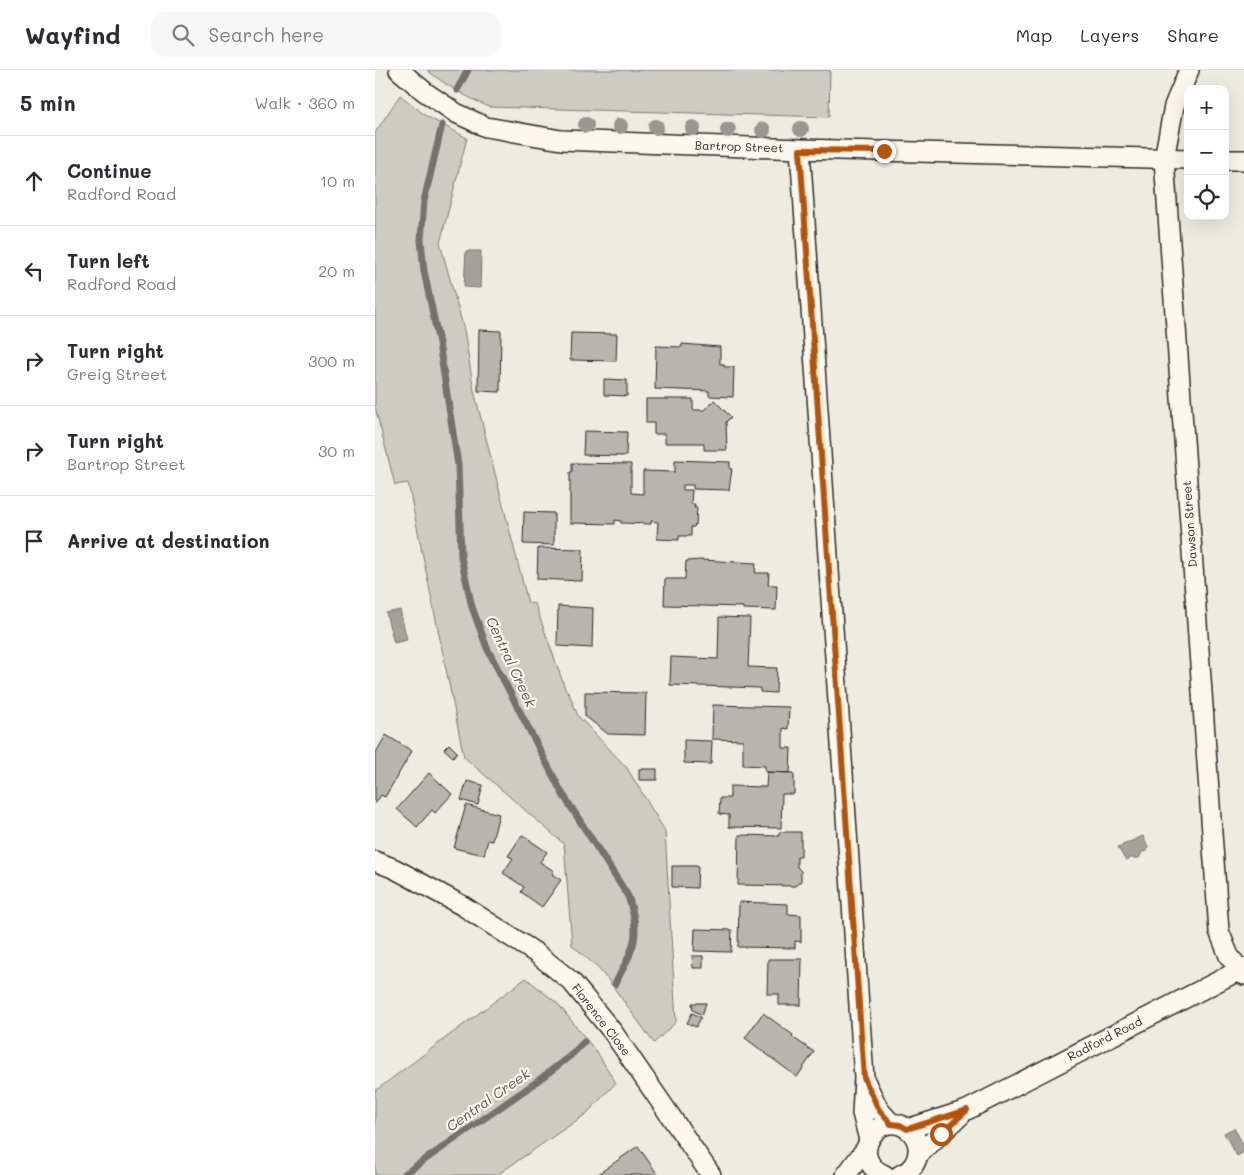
<!DOCTYPE html>
<html lang="en">
<head>
<meta charset="utf-8">
<style>
	:root { --surface:#fff; --page:#f7f7f7; --text:#2b2b33; --muted:#7c7c81; --line:#e1e1e2 }
	body { margin:0; font-family:Mali,sans-serif; background:var(--page); color:var(--text) }
	.controls { position:absolute; right:15px; top:15px; display:grid; overflow:hidden; border-radius:10px; box-shadow:0 5px 20px #0002 }
	.controls button { width:45px; height:45px; display:grid; place-items:center; padding:0; border:0; border-bottom:1px solid var(--line); background:var(--surface); color:var(--text); font:25px sans-serif }
	.stop { position:absolute; width:15px; height:15px; margin:-11px; border:4px solid #b45309; border-radius:50%; background:#fff }
	.stop.end { background:#b45309; border-color:#fff; box-shadow:0 1px 5px #0008 }
	.list { margin:0; padding:0; list-style:none }
	h2 { display:flex; justify-content:space-between; align-items:center; height:65px; margin:0; padding:0 20px; font-size:21px }
	h2 small { font-size:16px; font-weight:400; color:var(--muted) }
	.list li { display:grid; grid-template-columns:32px 1fr auto; gap:15px; align-items:center; box-sizing:border-box; height:90px; padding:0 20px; border-top:1px solid var(--line) }
	.list b { display:block; font-size:19px; white-space:nowrap }
	.list p { margin:0; font-size:16px; white-space:nowrap; color:var(--muted) }
	.list em { font-size:16px; font-style:normal; color:var(--muted) }
	.icon { flex:none; width:28px; height:28px; fill:none; stroke:currentColor; stroke-width:2; stroke-linecap:round; stroke-linejoin:round }
	.map { position:relative; flex:none; width:869px; height:1105px; overflow:hidden }
	header { display:flex; align-items:center; gap:30px; box-sizing:border-box; height:70px; padding:0 25px; background:var(--surface); border-bottom:1px solid var(--line) }
	header strong { font-size:24px }
	nav { display:flex; gap:28px; margin-inline-start:auto; font-size:18px }
	.search { width:350px; height:45px; background:var(--page); display:flex; align-items:center; gap:12px; box-sizing:border-box; padding:0 18px; border-radius:15px; color:var(--muted); font-size:19px }
	main { display:flex }
	aside { flex:1; background:var(--surface) }
	.map>svg:first-child { display:block }
	.green { fill:#cecbc2; stroke:#7c7b76 }
	.water { fill:#a4a29a; stroke:#74726e }
	.lines { fill:none; stroke-linecap:round; stroke-linejoin:round }
	.stream { stroke:#74726e; stroke-width:7 }
	.building { fill:#b8b5ae; stroke:#2b2b2b }
	.street-casing { stroke:#2b2b2b; stroke-width:22 }
	.street { stroke:#fbf7ec; stroke-width:19 }
	.tree { fill:#999791 }
	.route { stroke:#b45309; stroke-width:6 }
	.labels { text-anchor:middle; stroke-width:4.5; stroke-linejoin:round; paint-order:stroke }
	.street-label { font-size:12px; fill:#2b2b2b; stroke:#fbf7ec }
	.water-label { font-size:14px; font-style:italic; fill:#555552; stroke:#fbf7ec }
</style>
</head>
<body>
<header>
<strong>Wayfind</strong>
<div class="search"><svg class="icon" aria-label="search" viewBox="0 0 24 24"><circle cx="10" cy="10" r="6"/><path d="M15 15l6 6"/></svg>Search here</div>
<nav><a>Map</a><a>Layers</a><a>Share</a></nav>
</header>
<main>
<aside>
<h2>5 min<small>Walk · 360 m</small></h2>
<ul class="list">
<li><svg class="icon" aria-label="ahead" viewBox="0 0 24 24"><path d="M12 20V5M6 11l6-6 6 6"/></svg><div><b>Continue</b><p>Radford Road</p></div><em>10 m</em></li>
<li><svg class="icon" aria-label="left" viewBox="0 0 24 24"><path d="M17 20v-9H6M10 6l-5 5 5 5"/></svg><div><b>Turn left</b><p>Radford Road</p></div><em>20 m</em></li>
<li><svg class="icon" aria-label="right" viewBox="0 0 24 24"><path d="M7 20v-9h11M14 6l5 5-5 5"/></svg><div><b>Turn right</b><p>Greig Street</p></div><em>300 m</em></li>
<li><svg class="icon" aria-label="right" viewBox="0 0 24 24"><path d="M7 20v-9h11M14 6l5 5-5 5"/></svg><div><b>Turn right</b><p>Bartrop Street</p></div><em>30 m</em></li>
<li><svg class="icon" aria-label="arrive" viewBox="0 0 24 24"><path d="M6 21V4h12l-3 4 3 4H6"/></svg><div><b>Arrive at destination</b></div></li>
</ul>
</aside>
<div class="map">
<svg width="869" height="1105" viewBox="0 0 869 1105">
	<rect width="100%" height="100%" fill="#eeebe0"/>
	<filter id="ink" filterUnits="userSpaceOnUse"><feTurbulence type="fractalNoise" baseFrequency=".02" numOctaves="2"/><feDisplacementMap in="SourceGraphic" scale="10" xChannelSelector="R" yChannelSelector="G"/><feConvolveMatrix kernelMatrix="1 2 1 2 8 2 1 2 1" color-interpolation-filters="sRGB"/></filter>
	<g filter="url(#ink)">
		<path class="green" d="M52 0H455L454 47 114 37C92 27 71 16 52 0Z
			M25 25 51 46 92 68 65 173 89 260 99 321 153 533 160 534 191 621H193L203 646 252 698 290 761 301 952 279 973 234 911 221 896 197 875 189 774 89 687 33 413 20 415 0 337V63Z
			M151 908 183 934 223 984 241 1013 211 1044 122 1105H0V1021Z"/>
		<path class="water" d="M91 181H106L105 218 89 217Z
			M25 540 32 570 19 573 11 543Z
			M768 766 773 777 772 781 767 782 764 788H756L752 790 749 788 743 777Z
			M859 1058 869 1076V1082L862 1086 849 1063Z"/>
		<g class="lines">
			<path class="stream" d="M82 20 93 0
				M67 55 49 131 46 170 49 201 64 273 83 395 86 487 97 537 112 578 187 723 253 826C267 867 259 877 240 914
				M28 1105 160 1013 195 986 209 972"/>
		</g>
		<path class="building" d="M104 260 126 261 125 322 103 321Z
			M196 263 242 264 241 291 195 290Z
			M307 274 345 277V294H349V297H359L358 327 334 326V321L280 319 281 276 307 277Z
			M229 309 252 310V326L229 325Z
			M271 329H318V340H329L339 330 356 347 351 352 352 380H329V373H290V364H279V353H271Z
			M209 361 252 362 251 386 208 385Z
			M300 390 355 392V399H357L354 420 318 419V415H308V420H317L316 434H320L319 438 322 437 321 455 320 454 319 457H316V466H304V470L282 469 283 452 276 451V454L246 453V451L240 450V454L195 453V402H197V393L256 394V423L268 424V401L300 402Z
			M149 442 179 443V475L148 474Z
			M163 478 208 479 207 511 162 509Z
			M326 490 381 493 380 503H394L393 515H402L401 540 368 539V537L289 535 290 509H310L311 491Z
			M183 536 218 538 217 578 182 576Z
			M344 547 375 548 373 597 402 598 401 623 385 622V618L295 615 296 587 343 589Z
			M210 622 271 623 270 665 233 664 210 646Z
			M338 635 414 637 413 659 408 658V678H416L415 703 390 702V696L368 695V670L337 669Z
			M11 665 37 681 10 727 6 725 0 734V684Z
			M309 670 337 671 336 694 309 693Z
			M74 674 82 682 78 687 69 679Z
			M264 699H282V710H264Z
			M392 702 419 703V724H407L406 758 354 757V745L344 744 345 728H355V716L391 717Z
			M54 703 77 724 60 743 57 740 42 757 22 739Z
			M92 711 108 715 103 735 86 730Z
			M91 735 124 744 117 771 113 770 109 785 79 778Z
			M404 762H426V787H422V797L426 801V811L420 816 363 815 364 765 404 766Z
			M147 765 172 782 165 792 179 801 177 804 186 810 167 837 146 822 149 817 128 803 138 788 133 786Z
			M297 796H323L322 818 297 817Z
			M364 832 413 834V844L426 845V872L420 871V878L363 877Z
			M320 859 357 860 356 882 319 881Z
			M317 886H328V898H318Z
			M393 889H427L426 935H404V924H392Z
			M317 933H331L327 945 318 940Z
			M317 943 326 947 321 957 312 953Z
			M388 943 418 965 417 967 439 982 422 1007 370 968Z
			M263 1076 283 1105H222Z"/>
		<g class="lines">
			<defs>
				<path id="street" d="M24 0 50 22 81 43 111 57 186 70 425 79 813 89
					M814 0 799 36 789 89 844 861 854 886 869 905
					M425 79 489 1008 487 1043 494 1070
					M850 90H869
					M0 791 20 799 88 836 161 883 196 911 237 961 336 1105
					M489 1009 504 1040 517 1054
					M532 1059 592 1040 869 898
					M543 1085 587 1044
					M471 1105 492 1077
					M510 1105C469 1089 505 1034 535 1061 541 1067 544 1074 543 1082 542 1093 536 1101 525 1105"/>
			</defs>
			<use href="#street" class="street-casing"/>
			<use href="#street" class="street"/>
		</g>
		<g class="tree">
			<circle cx="211" cy="55" r="8"/>
			<circle cx="245" cy="56" r="8"/>
			<circle cx="281" cy="57" r="8"/>
			<circle cx="318" cy="58" r="8"/>
			<circle cx="426" cy="59" r="8"/>
			<circle cx="353" cy="60" r="8"/>
			<circle cx="388" cy="60" r="8"/>
		</g>
	</g>
	<g class="lines" filter="url(#ink)">
		<path class="route" d="M509 81 425 80 489 1008 504 1040 516 1054 525 1055 532 1059 592 1040 566 1064"/>
	</g>
	<g class="labels">
		<g class="street-label">
			<text transform="translate(364 77) rotate(2)" y="4">Bartrop Street</text>
			<text transform="translate(815 454) rotate(-94)" y="4">Dawson Street</text>
			<text transform="translate(226 950) rotate(52)" y="4">Florence Close</text>
			<text transform="translate(730 969) rotate(-27)" y="4">Radford Road</text>
		</g>
		<g class="water-label">
			<text transform="translate(136 592) rotate(65)" y="5">Central Creek</text>
			<text transform="translate(113 1030) rotate(-35)" y="5">Central Creek</text>
		</g>
	</g>
</svg>
<div class="controls">
<button>+</button>
<button>−</button>
<button><svg class="icon" aria-label="locate" viewBox="0 0 24 24"><circle cx="12" cy="12" r="6"/><path d="M12 2v4M12 18v4M2 12h4M18 12h4"/></svg></button>
</div>
<div class="stop" style="left:566px;top:1064px"></div>
<div class="stop end" style="left:509px;top:81px"></div>
</div>
</main>
</body>
</html>
